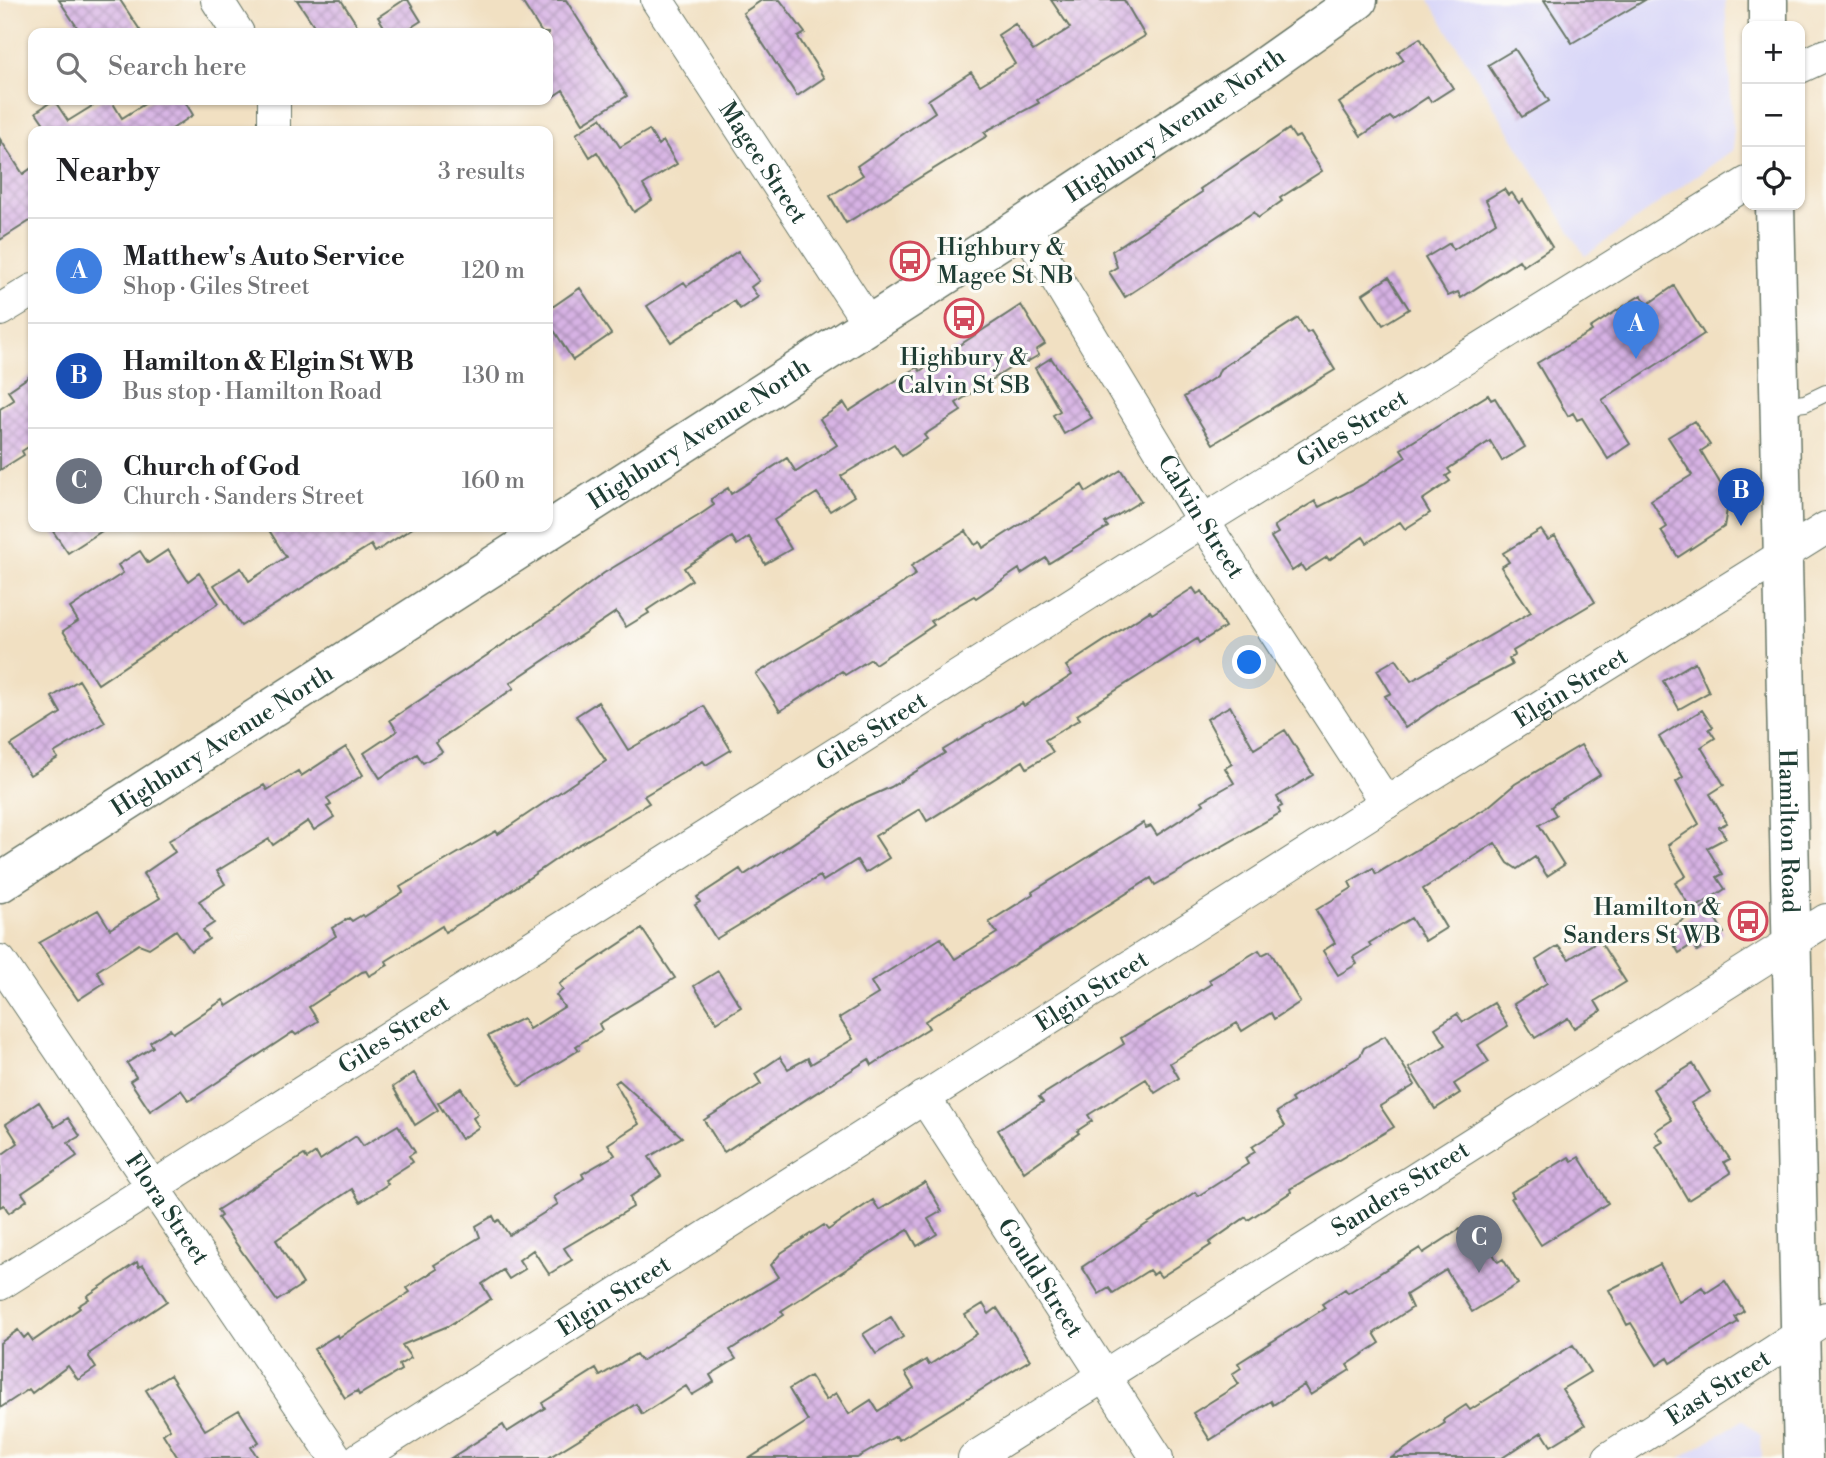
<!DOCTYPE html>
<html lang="en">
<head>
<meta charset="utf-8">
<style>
	:root { --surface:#fff; --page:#f6f6f6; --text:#202124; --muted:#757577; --line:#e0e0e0; --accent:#d93025 }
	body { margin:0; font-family:"Libre Bodoni",serif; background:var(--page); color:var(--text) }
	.controls { position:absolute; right:21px; top:21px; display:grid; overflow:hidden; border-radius:14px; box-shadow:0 2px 5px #0004 }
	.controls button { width:63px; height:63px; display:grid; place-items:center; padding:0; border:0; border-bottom:2px solid var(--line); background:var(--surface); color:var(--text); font:35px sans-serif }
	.you { position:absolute; left:1250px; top:663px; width:24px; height:24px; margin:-18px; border:5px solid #fff; border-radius:50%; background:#1a73e8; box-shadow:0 0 0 10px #1a73e833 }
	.badge { display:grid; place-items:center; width:46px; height:46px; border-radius:50%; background:var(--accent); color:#fff; font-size:23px; font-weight:700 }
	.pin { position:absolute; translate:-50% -58px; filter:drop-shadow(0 2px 4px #0008) }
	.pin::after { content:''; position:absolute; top:37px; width:24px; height:21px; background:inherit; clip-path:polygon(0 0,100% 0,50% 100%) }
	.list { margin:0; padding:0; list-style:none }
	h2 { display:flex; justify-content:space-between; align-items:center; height:91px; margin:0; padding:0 28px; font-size:30px }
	h2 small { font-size:23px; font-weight:400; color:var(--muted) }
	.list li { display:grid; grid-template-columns:46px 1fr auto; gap:21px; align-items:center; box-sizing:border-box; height:105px; padding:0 28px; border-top:2px solid var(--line) }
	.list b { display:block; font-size:26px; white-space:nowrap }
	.list p { margin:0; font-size:23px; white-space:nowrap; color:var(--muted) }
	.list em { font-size:23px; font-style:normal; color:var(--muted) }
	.icon { flex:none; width:38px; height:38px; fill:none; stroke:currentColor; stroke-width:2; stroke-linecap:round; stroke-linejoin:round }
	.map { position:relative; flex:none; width:1826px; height:1458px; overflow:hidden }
	.search { position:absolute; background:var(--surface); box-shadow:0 2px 5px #0004; left:28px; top:28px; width:525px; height:77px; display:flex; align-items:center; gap:18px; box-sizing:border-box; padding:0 24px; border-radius:14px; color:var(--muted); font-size:26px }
	.panel { position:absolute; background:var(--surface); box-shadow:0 2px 5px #0004; left:28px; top:126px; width:525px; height:406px; border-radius:14px }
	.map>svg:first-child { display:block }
	.built { fill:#d9d7f8 }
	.building { fill:url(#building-cross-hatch) }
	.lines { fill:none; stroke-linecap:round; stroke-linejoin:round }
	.lane-casing { stroke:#687666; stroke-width:18 }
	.street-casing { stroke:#687666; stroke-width:34 }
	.secondary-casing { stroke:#687666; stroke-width:41 }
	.lane { stroke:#fff; stroke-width:16 }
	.street { stroke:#fff; stroke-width:32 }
	.secondary { stroke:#fff; stroke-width:38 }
	.labels { text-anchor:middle; stroke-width:6; stroke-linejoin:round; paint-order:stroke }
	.street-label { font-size:24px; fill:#1f3d34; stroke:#fdfcf7 }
	.poi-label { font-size:24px; fill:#1f3d34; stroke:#fdfcf7; text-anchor:start }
</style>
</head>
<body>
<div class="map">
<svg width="1826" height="1458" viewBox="0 0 1826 1458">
	<defs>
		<pattern id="building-cross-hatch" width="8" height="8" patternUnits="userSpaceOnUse" patternTransform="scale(1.75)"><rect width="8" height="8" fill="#d7b2e4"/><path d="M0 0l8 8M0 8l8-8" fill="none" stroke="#ae92ba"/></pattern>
	</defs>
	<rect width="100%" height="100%" fill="#fdfcf7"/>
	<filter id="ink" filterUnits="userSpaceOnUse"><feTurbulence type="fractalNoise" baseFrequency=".0143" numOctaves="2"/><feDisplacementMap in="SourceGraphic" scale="14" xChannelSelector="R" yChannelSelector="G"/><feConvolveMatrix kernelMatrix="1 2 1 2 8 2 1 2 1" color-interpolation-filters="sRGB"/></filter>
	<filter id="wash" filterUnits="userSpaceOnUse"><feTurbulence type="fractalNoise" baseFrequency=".00686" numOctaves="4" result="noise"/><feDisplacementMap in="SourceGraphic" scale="28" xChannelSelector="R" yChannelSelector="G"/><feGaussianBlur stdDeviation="1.57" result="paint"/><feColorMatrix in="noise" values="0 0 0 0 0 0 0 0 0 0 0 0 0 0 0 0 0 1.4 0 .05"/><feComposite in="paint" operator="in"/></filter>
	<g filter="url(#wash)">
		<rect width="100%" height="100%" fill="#f1e0c2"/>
		<path class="built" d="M1429 0H1725L1734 149 1585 256Z
			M1743 1420 1761 1436 1762 1458H1680Z"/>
		<g id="blocks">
			<path class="building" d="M59 0H120L142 33H81Z
				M297 0H341L357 25 345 33H319Z
				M404 0H408L421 21 402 33H388L378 17Z
				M521 0H566L627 96 583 123 563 90 548 100V33H542Z
				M762 0H780L805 33 798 37 824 78 797 96 743 13Z
				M1051 0H1124L1145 36 1037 100 1039 103 984 132 987 136 846 223 830 196 863 175 857 166 935 112 928 100 971 72 980 85 1015 64 998 35 1015 24 1033 51 1070 28Z
				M1544 0H1645L1572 43Z
				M1420 38 1453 88 1431 102 1428 97 1393 120 1390 117 1361 136 1339 103 1404 60 1398 52Z
				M1515 49 1549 101 1522 117 1488 65Z
				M54 100 68 121 102 100H111L122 118 151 100H184L193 115 169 131H49L36 112Z
				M601 118 620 147 649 130 658 145 663 141 677 164 643 185 652 200 634 212 597 152 590 157 576 134Z
				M1289 129 1295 138 1299 136 1322 171 1280 198 1282 201 1258 218 1254 212 1125 297 1109 272 1117 267 1112 251 1202 192 1200 189Z
				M0 139 23 174 33 167V219L0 240Z
				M1504 189 1508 195 1512 193 1519 203 1523 200 1552 247 1523 266 1519 260 1461 298 1458 292 1448 296 1425 258 1450 243 1453 250 1496 222 1486 200Z
				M738 251 759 281 751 287 758 297 740 309 734 301 671 342 647 306 684 282 687 286Z
				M1389 277 1409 309 1383 325 1363 294Z
				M1674 286 1704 334 1602 400 1630 444 1608 459 1582 418 1577 420 1573 413 1568 416 1537 363 1592 331 1590 328 1641 295 1648 304Z
				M580 288 611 334 573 360 548 321V310Z
				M1021 305 1045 344 1036 350 1039 355 1020 366 1018 363 956 403 961 411 924 435 927 439 902 456 894 444 841 476 854 496 830 511 817 493 774 520 791 549 765 564 749 537 737 545 732 537 684 568 692 580 647 610 649 613 626 627 616 612 510 683 514 688 440 739 436 743 442 752 423 763 417 754 380 778 364 753 397 731 390 720 552 612 604 573 698 516 714 505 711 499 728 488 731 494 787 458 796 472 837 445 820 419 844 403 849 411 917 367 920 371Z
				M1298 318 1307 333 1311 331 1335 370 1213 444 1184 397 1217 376 1220 369Z
				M1051 358 1092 418 1064 434 1053 415 1060 411 1035 368Z
				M33 374V444L22 451 24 455 0 470V409L14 400 8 391Z
				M1488 395 1491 400 1495 398 1525 447 1502 461 1490 441 1448 469 1451 473 1446 476 1450 481 1422 500 1430 513 1405 529 1400 522 1367 543 1363 537 1329 560 1327 557 1305 571 1301 565 1292 571 1271 537 1278 533 1274 526 1315 501 1319 507 1362 485 1406 457 1401 449Z
				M1694 421 1710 445 1701 451 1729 498 1724 527 1678 557 1661 531 1667 527 1651 500 1692 475 1668 437Z
				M1121 470 1141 501 1105 523 1108 527 1049 563 1046 558 1021 574 1019 569 976 598 974 596 931 621 934 625 875 664 871 659 845 675 842 671 780 711 756 674 889 593 916 574 911 566 966 531 975 545 980 542 983 548 1082 485 1086 492Z
				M50 527H108L68 553Z
				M267 527H414L375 552 371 545 241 626 214 585 241 568 249 581 286 557Z
				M1541 530 1548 540 1555 536 1595 602 1513 651 1515 655 1509 659 1512 665 1449 698 1405 728 1385 696 1391 693 1377 670 1396 659 1411 681 1531 612 1501 567 1509 562 1503 553Z
				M168 550 188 581 199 573 219 603 98 684 63 631 78 621 70 608 123 573 118 565 140 551 148 563Z
				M1193 588 1197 594 1202 591 1225 627 1199 643 1197 639 1077 715 1080 719 1045 740 1053 752 1027 768 1023 761 927 821 920 809 875 836 889 858 865 873 857 860 823 881 820 876 716 939 695 905 700 902 697 897 740 869 744 875 855 803 891 787 945 753 943 750 963 738 1022 703 1024 706 1072 675 1066 666 1150 611 1152 614Z
				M1695 662 1709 692 1679 709 1663 681Z
				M79 680 105 722 54 753 58 758 30 775 11 745 61 713 52 697Z
				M598 702 628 750 704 706 731 750 706 765 703 761 644 796 649 803 565 853 487 907 445 932 442 926 386 961 388 965 369 976 366 971 362 972 309 1007 318 1021 296 1035 293 1032 189 1101 181 1090 150 1111 130 1081 136 1077 127 1063 153 1047 150 1042 170 1029 173 1033 223 1000 227 1006 336 936 332 928 349 918 352 921 362 915 364 917 403 892 400 887 496 831 498 834 606 761 576 716Z
				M1230 706 1254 749 1285 730 1313 775 1277 797 1282 806 1278 808 1280 813 1155 885 1151 878 925 1021 929 1028 893 1051 872 1065 869 1059 724 1152 704 1120 761 1084 755 1074 780 1057 788 1069 808 1058 811 1064 853 1039 839 1018 878 994 871 982 941 938 955 959 997 933 989 922 1033 894 1032 892 1143 823 1146 828 1151 826 1157 835 1204 804 1202 801 1234 783 1225 768 1232 764 1207 719Z
				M1702 710 1713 727 1709 729 1715 738 1701 747 1724 785 1710 794 1727 823 1719 827 1726 838 1707 848 1723 874 1717 877 1725 889 1692 910 1675 883 1686 876 1668 845 1699 824 1676 782 1683 777 1659 737Z
				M1581 745 1600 775 1558 801 1551 807 1556 815 1539 825 1564 865 1547 876 1535 857 1517 869 1508 863 1495 843 1423 889 1446 928 1425 941 1411 918 1369 943 1371 946 1353 957 1357 964 1338 975 1323 951 1335 943 1316 910 1352 888 1349 882 1373 868 1376 874 1488 807 1515 784Z
				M346 747 363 775 327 798 331 805 327 807 334 817 314 830 308 821 273 845 269 839 217 871 225 884 199 901 214 923 203 930 209 939 191 951 176 930 149 948 139 944 97 971 104 983 78 1000 39 943 98 910 110 929 160 898 143 874 175 852 168 841 264 785 267 790 298 771 301 776Z
				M1707 905 1724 933 1697 951 1693 944 1679 953 1666 931Z
				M642 929 675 978 599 1024 602 1030 576 1046 579 1050 520 1086 488 1036 523 1018 529 1029 564 1007 556 995 563 990 559 984Z
				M1599 940 1626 982 1595 1001 1601 1011 1574 1028 1568 1018 1535 1038 1514 1004 1547 983 1536 960 1558 946 1569 959Z
				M1259 950 1262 955 1270 951 1300 1002 1274 1019 1271 1013 1242 1031 1237 1023 1170 1063 1179 1078 1155 1093 1146 1079 1088 1115 1092 1121 1077 1131 1079 1133 1024 1172 998 1130 1043 1102 1039 1097 1124 1044 1121 1038 1211 984 1209 980Z
				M718 971 741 1007 717 1022 694 986Z
				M1494 1003 1508 1026 1478 1045 1489 1062 1454 1084 1460 1093 1435 1109 1409 1068 1446 1045 1435 1028 1457 1014 1463 1022Z
				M1385 1036 1415 1085 1380 1106 1394 1127 1290 1189 1291 1192 1248 1220 1246 1217 1209 1243 1211 1245 1161 1277 1157 1272 1153 1275 1149 1270 1113 1293 1109 1288 1099 1294 1082 1267 1195 1192 1198 1196 1248 1164 1245 1158 1255 1152 1252 1147 1285 1126 1277 1112 1293 1102 1291 1099 1360 1056 1364 1048Z
				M1693 1064 1710 1092 1691 1103 1730 1159 1724 1162 1731 1173 1688 1200 1656 1146 1663 1142 1655 1131 1672 1120 1653 1089Z
				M414 1073 438 1110 415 1125 393 1087Z
				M619 1080 682 1137 649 1157 661 1176 630 1197 633 1207 564 1248 572 1260 549 1274 533 1250 519 1260 525 1269 509 1279 503 1270 482 1284 491 1299 448 1326 402 1345 411 1358 399 1365 401 1370 359 1395 357 1391 345 1398 314 1349 337 1335 338 1338 410 1292 407 1288 437 1269 434 1265 480 1237 476 1226 493 1216 496 1222 499 1220 509 1235 558 1204 554 1197 584 1178 582 1174 615 1155 608 1144 639 1124 615 1083Z
				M461 1088 478 1114 473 1118 479 1127 461 1139 438 1103Z
				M39 1102 55 1127 68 1118 80 1136 68 1143 77 1156 22 1193 27 1200 9 1213 4 1205 0 1207V1156L18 1143 6 1124Z
				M398 1125 415 1152 409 1156 413 1162 385 1180 388 1184 360 1202 352 1189 276 1240 303 1284 277 1301 218 1218 221 1216 217 1210 304 1155 307 1159 316 1153 320 1160 356 1136 363 1146Z
				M1569 1157 1572 1161 1579 1157 1608 1203 1541 1245 1511 1198 1514 1197 1511 1192Z
				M925 1182 942 1211 928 1219 937 1234 917 1246 908 1230 781 1311 784 1315 730 1350 736 1359 710 1375 714 1382 692 1395 686 1386 642 1414 636 1404 548 1458H451L503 1425 507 1432 545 1408 542 1403 596 1369 600 1376 636 1354 641 1361 779 1277 771 1265 781 1253 824 1225 828 1230 873 1200 879 1210Z
				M1460 1229 1466 1237 1478 1230 1498 1262 1503 1259 1518 1284 1472 1312 1446 1270 1406 1295 1412 1308 1374 1333 1380 1343 1347 1365 1350 1370 1310 1395 1304 1385 1273 1405 1271 1401 1210 1440 1193 1413 1239 1384 1232 1374 1241 1368 1238 1363 1325 1308 1322 1304 1345 1289 1348 1293 1420 1248 1423 1253Z
				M137 1262 139 1267 143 1265 167 1301 90 1353 89 1357 96 1368 78 1380 68 1366 32 1393 29 1389 0 1408V1343L18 1330 24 1338 28 1334 33 1341 80 1308 78 1306 89 1299 87 1296Z
				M1660 1264 1679 1302 1702 1287 1706 1293 1725 1281 1744 1311 1735 1317 1738 1322 1671 1363 1668 1358 1657 1365 1631 1323 1627 1325 1609 1290Z
				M983 1304 989 1314 997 1308 1030 1360 899 1440 896 1436 857 1458H750L808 1421 789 1389 810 1376 826 1400 836 1393 849 1414 871 1400 878 1411 914 1388 905 1373 926 1360 929 1365 977 1334 965 1315Z
				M891 1317 903 1337 876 1354 863 1334Z
				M1573 1345 1590 1372 1562 1389 1585 1425 1551 1446 1542 1432 1502 1458H1391L1445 1423 1443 1420 1466 1405 1470 1410Z
				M170 1375 205 1430 239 1410 259 1442 251 1447 258 1458H178L163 1434 170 1429 146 1390Z"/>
		</g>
	</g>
	<g filter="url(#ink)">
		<use href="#blocks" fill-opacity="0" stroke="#687666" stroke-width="2"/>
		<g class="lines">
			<defs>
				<path id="lane" d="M1780 406 1805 403 1826 393"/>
				<g id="street">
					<path d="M217 0 238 33"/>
					<path id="s1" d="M657 0 869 324"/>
					<path d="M1800 67 1826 55"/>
					<path d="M274 100V131"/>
					<path id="s2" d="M1024 225 1203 521 1386 803"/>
					<path d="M0 310 33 290"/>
					<path id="s3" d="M0 961 336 1458"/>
					<path id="s4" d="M924 1097 1157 1458"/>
					<path id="s5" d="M0 1284 1203 521 1747 183"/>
					<path id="s6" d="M360 1458 1386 803 1826 528"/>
					<path id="s7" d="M974 1458 1826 920"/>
					<path id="s8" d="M1609 1458 1826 1318"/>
				</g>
				<g id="secondary">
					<path d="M1768 0V26"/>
					<path id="s9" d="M1775 205 1803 1458"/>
					<path id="s10" d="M0 883 1024 225 1252 75 1358 0"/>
				</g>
			</defs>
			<use href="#lane" class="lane-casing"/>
			<use href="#street" class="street-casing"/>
			<use href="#secondary" class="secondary-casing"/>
			<use href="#lane" class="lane"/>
			<use href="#street" class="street"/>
			<use href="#secondary" class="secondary"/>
		</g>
	</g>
	<defs>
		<symbol id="bus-ring" viewBox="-11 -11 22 22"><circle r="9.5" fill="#fdfcf7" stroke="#d1495b" stroke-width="1.5"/><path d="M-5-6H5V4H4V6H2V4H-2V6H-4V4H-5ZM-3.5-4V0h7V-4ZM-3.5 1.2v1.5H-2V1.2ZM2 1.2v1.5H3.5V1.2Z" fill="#d1495b"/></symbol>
	</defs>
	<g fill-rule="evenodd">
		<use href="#bus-ring" x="888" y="239" width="44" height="44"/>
		<use href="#bus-ring" x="942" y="296" width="44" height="44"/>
		<use href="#bus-ring" x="1726" y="899" width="44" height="44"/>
	</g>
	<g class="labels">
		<g class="street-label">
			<text dy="8" stroke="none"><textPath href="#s10" startOffset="1398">Highbury Avenue North</textPath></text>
			<text dy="8" stroke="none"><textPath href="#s1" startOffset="194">Magee Street</textPath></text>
			<text dy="8" stroke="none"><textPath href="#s5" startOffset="1600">Giles Street</textPath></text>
			<text dy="8" stroke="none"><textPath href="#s10" startOffset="831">Highbury Avenue North</textPath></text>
			<text dy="8" stroke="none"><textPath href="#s2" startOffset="341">Calvin Street</textPath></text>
			<text dy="8" stroke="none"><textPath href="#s6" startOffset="1435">Elgin Street</textPath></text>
			<text dy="8" stroke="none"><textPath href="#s5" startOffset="1032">Giles Street</textPath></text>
			<text dy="8" stroke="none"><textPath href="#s10" startOffset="264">Highbury Avenue North</textPath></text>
			<text dy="8" stroke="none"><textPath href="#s9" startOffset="626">Hamilton Road</textPath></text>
			<text dy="8" stroke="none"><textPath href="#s6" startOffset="868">Elgin Street</textPath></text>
			<text dy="8" stroke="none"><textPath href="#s5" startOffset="466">Giles Street</textPath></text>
			<text dy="8" stroke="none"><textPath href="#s7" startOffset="504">Sanders Street</textPath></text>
			<text dy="8" stroke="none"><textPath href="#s3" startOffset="299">Flora Street</textPath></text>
			<text dy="8" stroke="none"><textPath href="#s4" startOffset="215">Gould Street</textPath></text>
			<text dy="8" stroke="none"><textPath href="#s6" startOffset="301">Elgin Street</textPath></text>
			<text dy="8" stroke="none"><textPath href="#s8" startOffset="130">East Street</textPath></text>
		</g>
		<g class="poi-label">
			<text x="937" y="255">Highbury &amp;<tspan x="937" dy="28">Magee St NB</tspan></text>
			<text x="964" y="365" text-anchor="middle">Highbury &amp;<tspan x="964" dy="28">Calvin St SB</tspan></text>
			<text x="1721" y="915" text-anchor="end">Hamilton &amp;<tspan x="1721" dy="28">Sanders St WB</tspan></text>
		</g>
	</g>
</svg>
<div class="controls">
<button>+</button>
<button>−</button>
<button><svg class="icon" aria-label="locate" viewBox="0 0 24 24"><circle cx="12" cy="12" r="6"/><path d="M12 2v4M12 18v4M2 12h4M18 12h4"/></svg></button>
</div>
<div class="you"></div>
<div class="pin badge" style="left:1636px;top:359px;background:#3f7fe0">A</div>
<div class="pin badge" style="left:1741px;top:526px;background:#1a4fb4">B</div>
<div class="pin badge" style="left:1479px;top:1273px;background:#6b7280">C</div>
<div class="search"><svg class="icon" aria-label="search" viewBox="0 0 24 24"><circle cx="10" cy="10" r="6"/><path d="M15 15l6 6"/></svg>Search here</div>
<section class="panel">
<h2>Nearby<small>3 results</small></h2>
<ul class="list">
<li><span class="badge" style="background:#3f7fe0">A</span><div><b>Matthew's Auto Service</b><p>Shop · Giles Street</p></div><em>120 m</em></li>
<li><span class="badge" style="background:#1a4fb4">B</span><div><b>Hamilton &amp; Elgin St WB</b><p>Bus stop · Hamilton Road</p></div><em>130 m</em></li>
<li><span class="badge" style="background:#6b7280">C</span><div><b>Church of God</b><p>Church · Sanders Street</p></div><em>160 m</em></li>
</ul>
</section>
</div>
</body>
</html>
